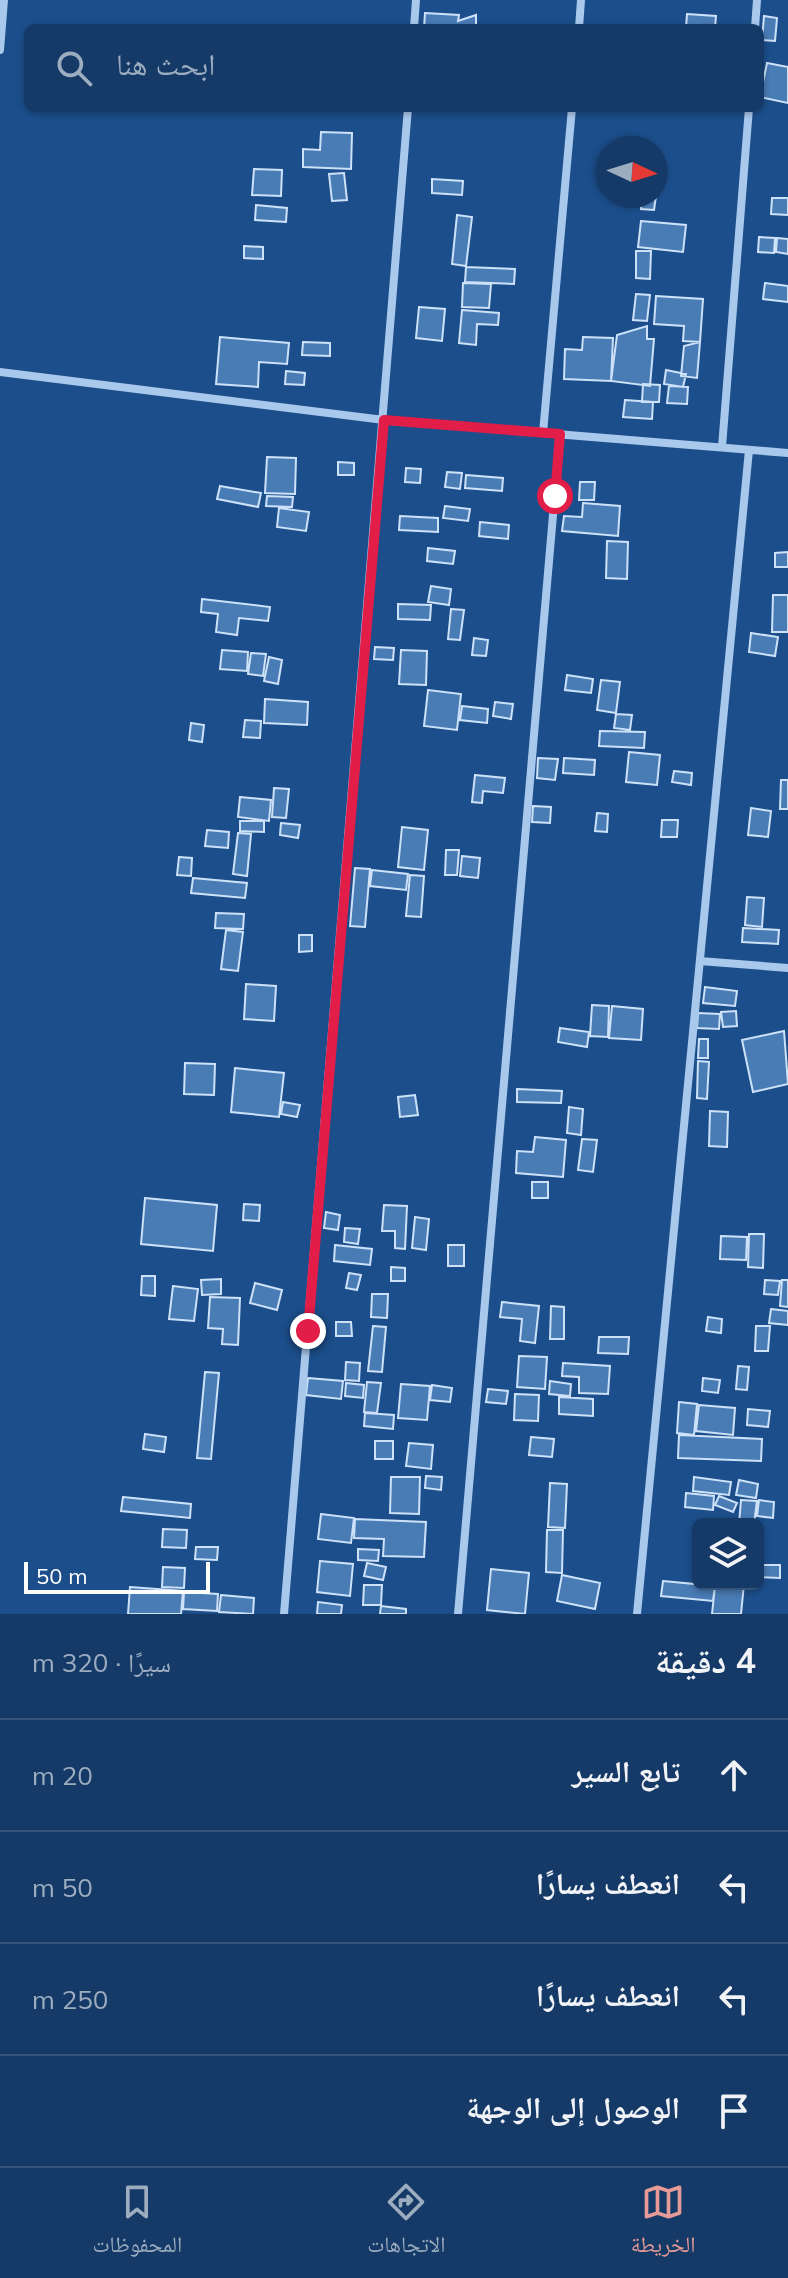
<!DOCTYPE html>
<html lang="ar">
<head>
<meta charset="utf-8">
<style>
	:root { --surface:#153a68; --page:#1e416e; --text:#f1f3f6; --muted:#9dadc0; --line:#34547c; --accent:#e69b98 }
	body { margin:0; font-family:Mulish,"Noto Naskh Arabic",sans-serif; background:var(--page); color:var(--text); direction:rtl }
	.controls { position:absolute; right:24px; bottom:24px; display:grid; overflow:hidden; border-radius:12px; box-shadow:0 2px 6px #0004 }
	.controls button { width:72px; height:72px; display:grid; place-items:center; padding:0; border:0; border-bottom:2px solid var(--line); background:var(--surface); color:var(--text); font:40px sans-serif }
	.compass { position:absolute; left:596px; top:136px; width:72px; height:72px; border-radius:50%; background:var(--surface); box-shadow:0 2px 6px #0004; rotate:94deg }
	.scale { position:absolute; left:24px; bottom:20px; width:186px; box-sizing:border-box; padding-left:8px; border:4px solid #fff; border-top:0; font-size:22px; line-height:28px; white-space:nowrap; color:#fff; -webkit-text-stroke:6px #1c4e8b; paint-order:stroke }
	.stop { position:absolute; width:24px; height:24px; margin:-18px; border:6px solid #e11d48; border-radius:50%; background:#fff }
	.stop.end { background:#e11d48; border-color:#fff; box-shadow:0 2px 8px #0008 }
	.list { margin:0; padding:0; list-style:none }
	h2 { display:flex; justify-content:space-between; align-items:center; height:104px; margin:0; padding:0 32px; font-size:34px }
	h2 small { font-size:26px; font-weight:400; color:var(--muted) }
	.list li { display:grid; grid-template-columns:52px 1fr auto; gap:24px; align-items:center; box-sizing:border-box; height:112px; padding:0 32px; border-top:2px solid var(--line) }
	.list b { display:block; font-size:30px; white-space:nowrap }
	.list em { font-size:26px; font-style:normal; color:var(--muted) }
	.icon { flex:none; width:44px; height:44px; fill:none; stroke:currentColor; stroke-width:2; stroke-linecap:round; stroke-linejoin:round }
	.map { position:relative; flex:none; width:788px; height:1614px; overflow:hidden; direction:ltr }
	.search { position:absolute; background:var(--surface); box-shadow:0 2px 6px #0004; left:24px; right:24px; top:24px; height:88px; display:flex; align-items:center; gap:20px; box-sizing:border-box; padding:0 28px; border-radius:12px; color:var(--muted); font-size:30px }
	.sheet { height:552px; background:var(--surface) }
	nav { display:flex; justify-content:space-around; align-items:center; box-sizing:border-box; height:112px; border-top:2px solid var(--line); background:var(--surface); font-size:22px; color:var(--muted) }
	nav a { display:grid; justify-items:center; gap:4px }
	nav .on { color:var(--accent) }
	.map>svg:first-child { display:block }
	.building { fill:#497bb5; stroke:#cde2f9; stroke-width:2 }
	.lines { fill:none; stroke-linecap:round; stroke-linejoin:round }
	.minor { stroke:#a8c8ec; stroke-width:8 }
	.route { stroke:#e11d48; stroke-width:10 }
</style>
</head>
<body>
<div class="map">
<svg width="788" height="1614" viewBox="0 0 788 1614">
	<rect width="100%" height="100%" fill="#1c4e8b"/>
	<path class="building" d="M425 13 459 15 458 21 476 15V27L424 28Z
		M687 14 716 16 715 28H686Z
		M764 16 777 18 775 41 762 40Z
		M767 63 788 67V103L760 97Z
		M321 132 352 133 351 169 303 167V149L320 150Z
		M254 169 282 170 281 196 252 195Z
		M344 173 347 200 332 201 329 174Z
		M432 179 463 181 462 195 432 193Z
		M642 196H656L654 210 641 209Z
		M772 198H788V215L771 214Z
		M256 205 287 208 286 222 255 220Z
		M457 215 472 217 466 266 452 264Z
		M641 221 686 225 683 252 638 247Z
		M759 237 775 238 774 253 758 252Z
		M777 238 788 239V254L776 252Z
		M244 246 263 247V259L244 258Z
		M636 251H651L650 279 636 278Z
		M466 267 515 269 514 284 465 282Z
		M463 283 491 284 489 308 462 307Z
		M765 283 788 286V302L763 299Z
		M636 294 650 295 647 321 633 320Z
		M656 296 703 299 700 342 683 341 684 326 654 324Z
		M419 307 445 309 442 341 416 338Z
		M462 310 499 313 498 325 477 324 476 345 459 343Z
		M647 326V339H654L650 386 611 381 617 335Z
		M220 337 289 343 287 364 259 362 258 387 216 384Z
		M583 337 613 338 611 381 564 379 565 349 582 350Z
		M303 342 330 343V356L302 355Z
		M700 342 697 378 681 376 684 346Z
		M666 370 686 374 683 387 664 384Z
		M286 371 305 373 304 385 285 384Z
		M643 384 660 385 659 402H642Z
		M669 386 688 387 687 404 667 403Z
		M625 400 653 402 652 419 623 417Z
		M267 457 296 458 295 494 265 493Z
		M338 462 354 463V475H338Z
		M406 468 421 469 420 483 405 482Z
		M447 472 462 473 460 489 445 487Z
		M466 475 503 478 502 491 465 488Z
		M580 482H595L594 500H579Z
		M220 486 261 493 258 507 217 499Z
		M267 496 293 497 292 507 266 506Z
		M583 503 620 506 618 536 562 531 564 516 582 517Z
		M445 506 470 509 468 521 443 518Z
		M279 508 309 512 306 531 277 527Z
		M400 516 438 518V532L399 530Z
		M480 522 509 525 508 539 479 536Z
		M607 541 628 542 627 579 606 578Z
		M428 548 455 551 453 564 427 561Z
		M788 552V567H775V553Z
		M431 586 451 589 449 605 428 602Z
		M773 595H788V632H772Z
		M202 599 270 607 268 621 239 618 237 635 216 632 218 614 201 612Z
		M398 604 431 605 430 620 398 619Z
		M451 609 464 610 460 640 448 639Z
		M751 633 778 637 775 656 749 652Z
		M474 638 488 640 486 656 472 655Z
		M375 647 394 648 393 660 374 659Z
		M222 650 248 652 247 671 220 669Z
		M401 650 427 651 426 685 399 684Z
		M251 653 266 654 263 676 248 674Z
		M269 657 282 660 278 684 264 681Z
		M567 675 593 679 591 693 565 690Z
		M601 680 620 682 616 713 597 710Z
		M428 690 461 694 457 730 424 726Z
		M265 699 308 702 307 725 264 723Z
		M495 702 513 704 511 719 493 716Z
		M462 706 488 709 487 723 460 720Z
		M616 714 632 715 630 730 614 728Z
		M245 720 261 721 260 738 243 737Z
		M191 723 204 725 202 742 189 740Z
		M600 731 645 732 644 748 599 746Z
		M629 752 660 755 657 785 626 782Z
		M538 758 558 759 555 780 537 778Z
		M564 758 595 760 594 775 563 773Z
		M674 771 692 773 691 785 672 782Z
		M475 775 505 778 503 793 483 791 482 803 472 802Z
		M781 780H788V809H780Z
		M274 788 289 789 286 818 272 817Z
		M240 797 271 800 269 821 238 817Z
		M533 806 551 807 550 823 532 822Z
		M751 808 771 811 768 837 748 835Z
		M597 813 608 814 607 832 595 831Z
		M662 820H678L677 837H661Z
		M240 821H264V832L240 831Z
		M281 823 300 825 298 838 280 835Z
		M402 827 428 830 424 870 398 867Z
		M207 830 229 832 228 848 205 846Z
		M238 833 251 834 247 876 233 874Z
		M446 850H459L457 875H445Z
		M462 856 480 858 478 878 460 876Z
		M179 857 192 858 191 876 177 875Z
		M355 868 370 869 365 927 350 926Z
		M372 870 408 874 406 890 370 886Z
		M410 875 424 876 421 917 406 916Z
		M193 878 247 883 245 898 191 893Z
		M747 897 764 898 762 927 745 925Z
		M216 913 244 914 243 929 215 928Z
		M743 928 779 930 778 944 742 942Z
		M226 930 243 932 238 971 221 969Z
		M299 935H312V951L299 952Z
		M246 984 276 986 274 1021 244 1019Z
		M705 987 737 991 735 1006 703 1003Z
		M592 1005 609 1006 608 1037 590 1036Z
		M612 1006 643 1009 641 1040 609 1038Z
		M736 1011 737 1026 723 1027 721 1012Z
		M698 1013 720 1014 719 1029 697 1028Z
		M560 1028 589 1032 587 1047 558 1042Z
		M784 1031 788 1084 753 1092 742 1040Z
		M699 1039H708V1058H698Z
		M698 1061 709 1062 707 1099 697 1098Z
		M185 1063 215 1064 214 1095 184 1094Z
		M235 1068 284 1073 279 1117 231 1112Z
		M517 1089 562 1091 561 1103 517 1102Z
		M415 1095 418 1115 400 1117 398 1097Z
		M283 1102 300 1105 297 1117 281 1114Z
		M569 1107 583 1109 581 1135 567 1133Z
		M710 1111 728 1112 727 1147 709 1146Z
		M535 1137 566 1140 563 1177 516 1173 517 1151 533 1152Z
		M582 1139 597 1140 593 1172 578 1170Z
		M532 1182H548V1198H532Z
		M145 1198 217 1205 213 1251 141 1244Z
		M244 1204 260 1205 259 1221 243 1220Z
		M384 1205 407 1206 405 1249 395 1248V1231H382Z
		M326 1212 340 1215 338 1230 324 1228Z
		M415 1217 429 1219 426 1250 412 1248Z
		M345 1228 360 1229 358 1244 344 1242Z
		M749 1234H764L763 1268 748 1267Z
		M721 1236 747 1237 746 1260 720 1259Z
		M335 1245 372 1249 370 1265 334 1261Z
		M448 1245H464V1266H448Z
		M391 1267 405 1268V1281H391Z
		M349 1273 361 1275 357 1290 346 1288Z
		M142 1276H155V1296L141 1295Z
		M221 1279V1294L202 1295 201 1280Z
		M765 1280 780 1281 778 1295 764 1294Z
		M782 1280H788V1307L780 1306Z
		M255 1283 282 1290 277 1310 250 1303Z
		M173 1286 198 1289 194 1321 169 1319Z
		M372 1294H388L387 1318 371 1317Z
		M210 1297 240 1298 238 1345 222 1344 223 1329 208 1328Z
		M502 1302 539 1306 535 1343 520 1341 522 1319 500 1317Z
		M551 1306 564 1307V1339H550Z
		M771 1309 788 1311V1325L769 1323Z
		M708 1317 722 1319 721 1333 706 1331Z
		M336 1322H351L352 1336H336Z
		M373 1326 386 1327 382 1372 368 1371Z
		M756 1326H770L768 1351H755Z
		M599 1337H629L628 1354 598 1353Z
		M519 1356 547 1357 545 1389 517 1387Z
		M346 1362 360 1363 359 1381 345 1380Z
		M563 1363 610 1366 608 1394 579 1393V1377L562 1376Z
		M738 1366 749 1367 747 1390 736 1389Z
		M205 1372 219 1373 211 1459 197 1458Z
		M308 1378 343 1381 341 1399 306 1395Z
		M703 1378 720 1380 718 1393 702 1391Z
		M550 1381 571 1384 570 1396 549 1394Z
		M367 1382 381 1383 377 1413 364 1412Z
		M346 1383 364 1385 363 1398 345 1396Z
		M401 1384 430 1386 427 1420 398 1418Z
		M432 1385 452 1388 450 1402 430 1400Z
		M488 1389 508 1391 506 1404 486 1402Z
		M515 1394 539 1395 538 1421 514 1420Z
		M559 1397 593 1399V1416L559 1414Z
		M679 1402 697 1404 694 1435 677 1433Z
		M699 1405 735 1408 733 1435 696 1431Z
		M748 1409 770 1411 768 1427 747 1425Z
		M365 1413 394 1415 393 1429 364 1426Z
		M145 1434 166 1437 164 1452 143 1449Z
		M679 1435 762 1439 761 1461 678 1458Z
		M531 1437 554 1439 552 1457 529 1455Z
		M375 1441H393V1459H375Z
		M409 1443 433 1445 431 1469 406 1466Z
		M426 1476 442 1477 441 1490 425 1488Z
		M391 1477H420L419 1514 390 1513Z
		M694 1477 731 1482 729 1495 693 1491Z
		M739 1480 758 1484 756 1498 736 1495Z
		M550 1483 567 1484 565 1528 548 1527Z
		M686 1493 714 1496 713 1510 685 1507Z
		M719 1496 737 1503 733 1512 715 1505Z
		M123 1497 191 1504 190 1518 121 1511Z
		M741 1500 757 1501 754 1524H739Z
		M759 1500 774 1502 773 1518 757 1516Z
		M321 1514 354 1518 351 1543 318 1539Z
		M355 1519 426 1522 424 1557 383 1556 384 1539 354 1538Z
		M163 1529 187 1530 186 1548 162 1547Z
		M547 1530H563L562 1573 546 1572Z
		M196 1547H218L217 1560 195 1559Z
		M358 1549 379 1550 378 1561 358 1560Z
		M320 1561 353 1564 350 1596 317 1592Z
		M367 1563 386 1567 383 1580 364 1576Z
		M758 1565H780V1578L758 1577Z
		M163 1567 185 1568 184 1588 162 1587Z
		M491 1569 529 1573 525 1614 487 1610Z
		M562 1575 600 1583 595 1609 557 1601Z
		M663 1581 715 1586 713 1601 661 1596Z
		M732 1584H744L741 1614H712L715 1586 731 1588Z
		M364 1585H382L381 1605H363Z
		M130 1587 183 1591 181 1614H128Z
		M184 1592 218 1594 217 1611 183 1609Z
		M221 1595 254 1598 253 1614 219 1612Z
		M318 1602 342 1605 341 1614H317Z
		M381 1606 406 1609V1614H380Z"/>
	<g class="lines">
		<path class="minor" d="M414 28 416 0
			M579 28 581 0
			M755 28 757 0
			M0 50 4 0
			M0 372 384 420 788 453
			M543 433 572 108
			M722 447 749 108
			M700 961 788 968
			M284 1614 408 108
			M458 1614 560 434
			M637 1614 749 450"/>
	</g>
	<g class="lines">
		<path class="route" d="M308 1331 384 420 560 434 555 496"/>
	</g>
</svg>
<div class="controls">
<button><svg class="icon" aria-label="layers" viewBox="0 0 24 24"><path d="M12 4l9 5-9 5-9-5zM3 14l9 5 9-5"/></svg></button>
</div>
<svg class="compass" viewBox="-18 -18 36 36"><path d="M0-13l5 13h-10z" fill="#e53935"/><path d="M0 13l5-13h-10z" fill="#9dadc0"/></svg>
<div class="scale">50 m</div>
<div class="stop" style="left:555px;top:496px"></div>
<div class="stop end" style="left:308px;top:1331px"></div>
<div class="search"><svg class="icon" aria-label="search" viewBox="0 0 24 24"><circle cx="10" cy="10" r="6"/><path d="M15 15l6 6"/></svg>ابحث هنا</div>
</div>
<section class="sheet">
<h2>4 دقيقة<small>سيرًا · 320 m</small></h2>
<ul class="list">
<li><svg class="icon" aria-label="ahead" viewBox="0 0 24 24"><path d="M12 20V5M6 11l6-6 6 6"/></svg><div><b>تابع السير</b></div><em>20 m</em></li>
<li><svg class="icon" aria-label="left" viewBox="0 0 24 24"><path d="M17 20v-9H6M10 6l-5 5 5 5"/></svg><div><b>انعطف يسارًا</b></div><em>50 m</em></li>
<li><svg class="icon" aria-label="left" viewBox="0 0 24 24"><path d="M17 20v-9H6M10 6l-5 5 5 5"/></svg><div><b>انعطف يسارًا</b></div><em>250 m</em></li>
<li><svg class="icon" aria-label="arrive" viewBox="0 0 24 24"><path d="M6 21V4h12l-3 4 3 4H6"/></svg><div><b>الوصول إلى الوجهة</b></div></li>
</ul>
</section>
<nav>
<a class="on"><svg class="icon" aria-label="map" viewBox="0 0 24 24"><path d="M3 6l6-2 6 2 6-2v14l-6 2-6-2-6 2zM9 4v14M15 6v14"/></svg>الخريطة</a>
<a><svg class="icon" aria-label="directions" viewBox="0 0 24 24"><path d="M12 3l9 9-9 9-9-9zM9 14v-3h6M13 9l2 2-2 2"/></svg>الاتجاهات</a>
<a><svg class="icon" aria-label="saved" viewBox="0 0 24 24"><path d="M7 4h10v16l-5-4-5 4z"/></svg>المحفوظات</a>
</nav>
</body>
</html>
